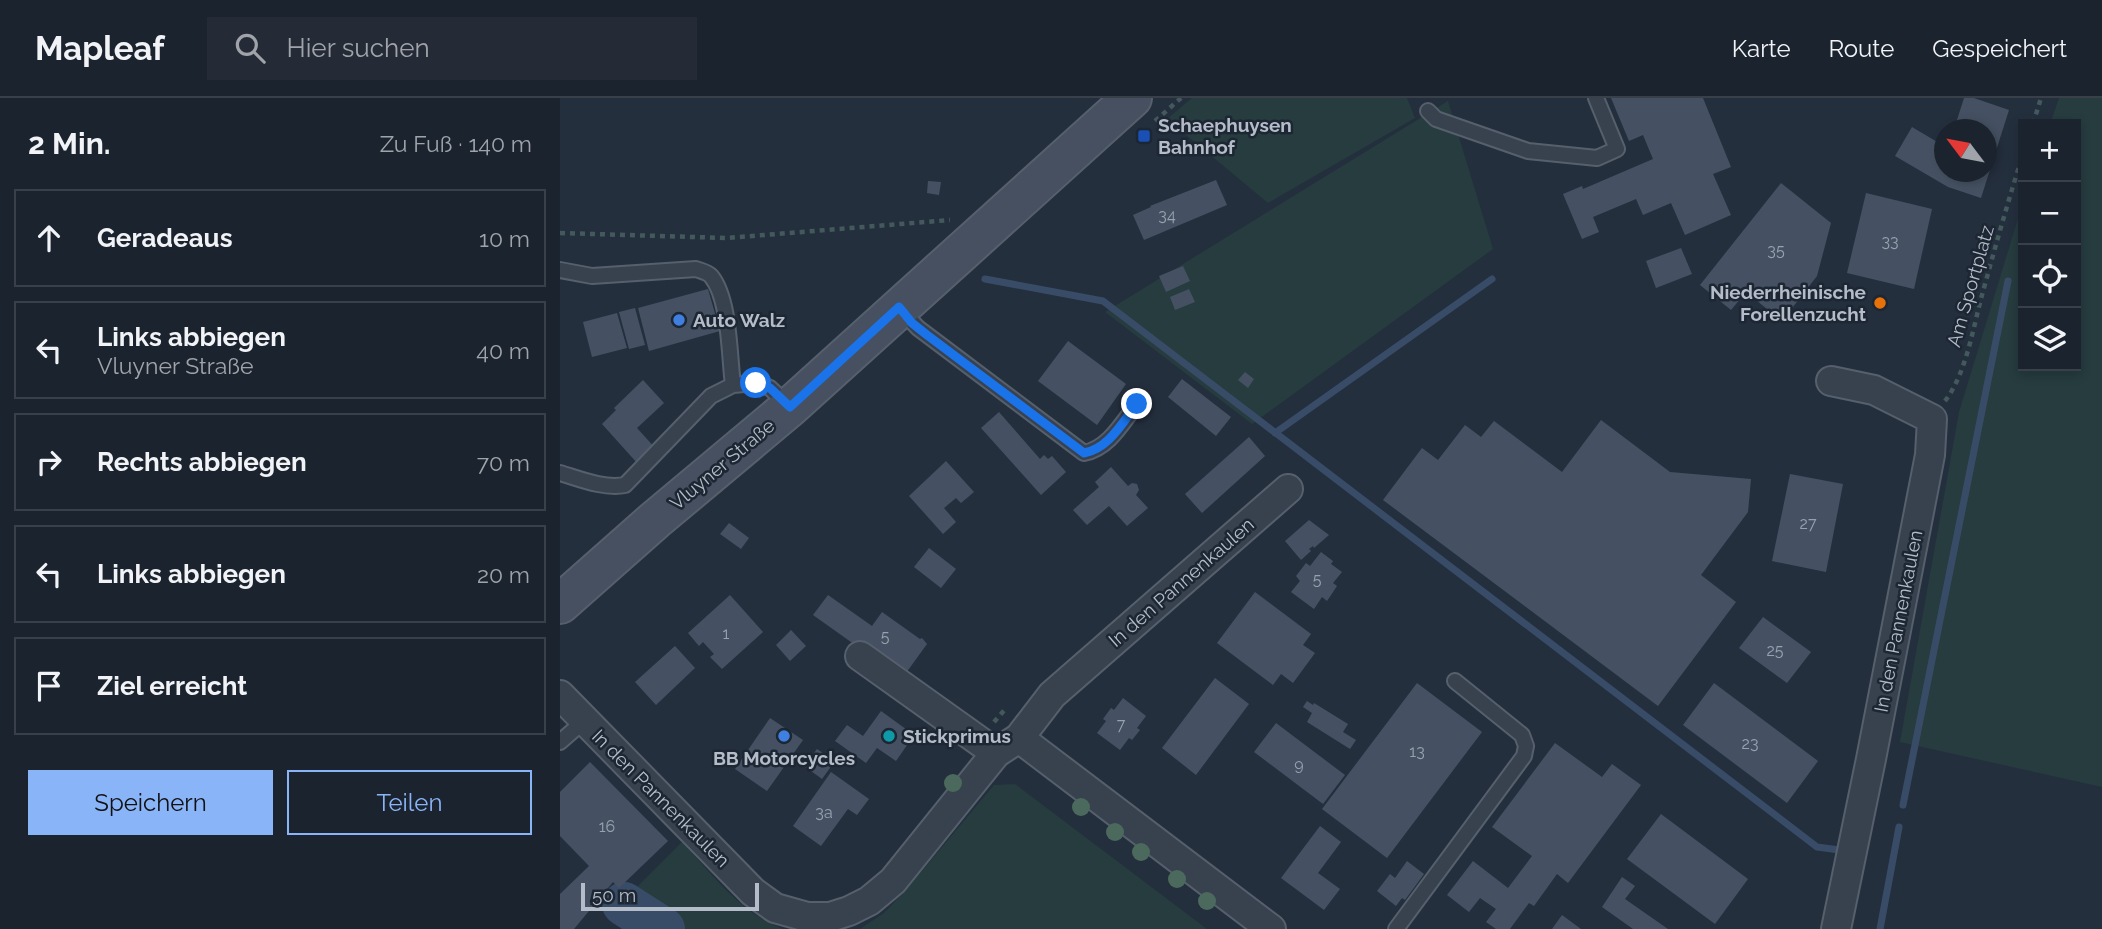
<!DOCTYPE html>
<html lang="de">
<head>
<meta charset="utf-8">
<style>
	:root { --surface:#1b232e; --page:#242b36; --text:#f1f3f6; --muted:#a0a4aa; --line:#39404a; --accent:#8ab4f8 }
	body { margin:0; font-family:Raleway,sans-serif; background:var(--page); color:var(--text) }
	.controls { position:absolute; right:21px; top:21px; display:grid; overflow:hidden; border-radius:0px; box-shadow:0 4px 10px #0003 }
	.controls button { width:63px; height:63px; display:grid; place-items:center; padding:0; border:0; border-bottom:2px solid var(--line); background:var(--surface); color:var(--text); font:35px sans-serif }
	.compass { position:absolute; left:1374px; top:21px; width:63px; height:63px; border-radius:50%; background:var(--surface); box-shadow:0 4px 10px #0003; rotate:302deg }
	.scale { position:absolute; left:21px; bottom:18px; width:178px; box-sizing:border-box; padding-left:7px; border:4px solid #b4bcc9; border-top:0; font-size:19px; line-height:24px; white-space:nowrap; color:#b4bcc9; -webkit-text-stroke:5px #1d2633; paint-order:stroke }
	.stop { position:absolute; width:21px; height:21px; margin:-16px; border:5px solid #1a73e8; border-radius:50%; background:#fff }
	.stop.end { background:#1a73e8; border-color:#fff; box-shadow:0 2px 7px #0008 }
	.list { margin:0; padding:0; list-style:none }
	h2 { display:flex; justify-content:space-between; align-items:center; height:91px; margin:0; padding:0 28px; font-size:30px }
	h2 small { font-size:23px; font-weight:400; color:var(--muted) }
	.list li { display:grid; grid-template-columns:46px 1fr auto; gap:21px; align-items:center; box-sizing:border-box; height:98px; margin:0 14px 14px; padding:0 14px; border:2px solid var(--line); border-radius:0px }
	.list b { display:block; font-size:26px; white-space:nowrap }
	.list p { margin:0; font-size:23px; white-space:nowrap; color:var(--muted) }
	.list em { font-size:23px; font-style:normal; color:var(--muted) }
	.actions { display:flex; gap:14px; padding:21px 28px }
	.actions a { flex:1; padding:16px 0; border:2px solid var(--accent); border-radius:0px; text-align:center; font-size:24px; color:var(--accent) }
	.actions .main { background:var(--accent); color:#111 }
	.icon { flex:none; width:38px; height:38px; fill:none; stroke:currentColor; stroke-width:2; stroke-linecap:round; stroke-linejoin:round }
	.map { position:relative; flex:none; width:1542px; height:831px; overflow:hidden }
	header { display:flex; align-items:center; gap:42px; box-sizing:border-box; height:98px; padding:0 35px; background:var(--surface); border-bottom:2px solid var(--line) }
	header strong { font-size:33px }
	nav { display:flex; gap:38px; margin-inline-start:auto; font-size:24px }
	.search { width:490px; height:63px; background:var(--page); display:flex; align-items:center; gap:18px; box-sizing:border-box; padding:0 24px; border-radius:0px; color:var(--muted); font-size:26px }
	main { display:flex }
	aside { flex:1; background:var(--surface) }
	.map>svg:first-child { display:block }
	.green { fill:#263c3f }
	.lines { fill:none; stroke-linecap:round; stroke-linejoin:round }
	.stream { stroke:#394c67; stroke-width:7 }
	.river { stroke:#394c67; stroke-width:44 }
	.building { fill:#455162 }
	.lane-casing { stroke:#565f6c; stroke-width:18 }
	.street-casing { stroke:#565f6c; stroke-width:32 }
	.secondary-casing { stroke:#565f6c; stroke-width:42 }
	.path { stroke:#44595c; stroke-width:4.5; stroke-dasharray:5 5; stroke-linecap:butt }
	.lane { stroke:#38414e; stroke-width:14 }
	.street { stroke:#38414e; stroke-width:28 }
	.secondary { stroke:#465061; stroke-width:38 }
	.tree { fill:#4b6a5d }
	.route { stroke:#1a73e8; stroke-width:9 }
	.transit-dot { fill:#1a4fb4; stroke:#1d2633; stroke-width:2.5 }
	.food-dot { fill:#e8710a; stroke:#1d2633; stroke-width:2.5 }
	.shop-dot { fill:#3f7fe0; stroke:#1d2633; stroke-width:2.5 }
	.culture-dot { fill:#0f9aa8; stroke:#1d2633; stroke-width:2.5 }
	.labels { text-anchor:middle; stroke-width:5; stroke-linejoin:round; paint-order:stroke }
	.number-label { font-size:16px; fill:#98a1af }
	.poi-label { font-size:19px; font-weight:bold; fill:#b4bcc9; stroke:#1d2633; text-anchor:start }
	.street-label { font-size:19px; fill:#b4bcc9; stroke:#1d2633 }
</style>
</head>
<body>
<header>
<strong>Mapleaf</strong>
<div class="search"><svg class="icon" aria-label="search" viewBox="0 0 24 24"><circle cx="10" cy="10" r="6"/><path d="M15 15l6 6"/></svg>Hier suchen</div>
<nav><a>Karte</a><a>Route</a><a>Gespeichert</a></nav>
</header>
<main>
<aside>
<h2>2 Min.<small>Zu Fuß · 140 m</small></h2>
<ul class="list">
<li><svg class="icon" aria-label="ahead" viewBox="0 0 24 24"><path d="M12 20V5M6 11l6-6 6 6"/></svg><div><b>Geradeaus</b></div><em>10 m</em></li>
<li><svg class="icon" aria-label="left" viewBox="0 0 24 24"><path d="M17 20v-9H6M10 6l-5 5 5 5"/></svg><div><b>Links abbiegen</b><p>Vluyner Straße</p></div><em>40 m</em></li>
<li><svg class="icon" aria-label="right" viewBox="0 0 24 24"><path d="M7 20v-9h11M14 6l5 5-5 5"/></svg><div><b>Rechts abbiegen</b></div><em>70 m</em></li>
<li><svg class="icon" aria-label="left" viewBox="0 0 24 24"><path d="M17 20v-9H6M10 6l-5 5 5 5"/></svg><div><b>Links abbiegen</b></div><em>20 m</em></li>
<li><svg class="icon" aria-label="arrive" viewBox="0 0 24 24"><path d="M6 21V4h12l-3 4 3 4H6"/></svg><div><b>Ziel erreicht</b></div></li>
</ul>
<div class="actions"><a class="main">Speichern</a><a>Teilen</a></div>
</aside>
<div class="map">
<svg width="1542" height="831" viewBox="0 0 1542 831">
	<rect width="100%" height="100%" fill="#242f3e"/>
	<path class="green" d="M632 0H847L855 20 708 105 607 21Z
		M1499 0H1542V689L1340 644 1399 314 1463 104V268H1516V26H1490Z
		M888 3 933 151 692 326 545 214Z
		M455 686 647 831H300L324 815 345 793 434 687Z
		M122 744C153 777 180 815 223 831H84L54 812Z"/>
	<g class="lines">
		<path class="stream" d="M425 181 543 203 1257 749 1287 753
			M715 335 932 181
			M1343 707 1448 183
			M1320 831 1339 729"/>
		<path class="river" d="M64 806 103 831"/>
	</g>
	<path class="building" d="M1051 0H1143L1171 69 1153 76 1171 117 1125 137 1111 105 1083 117 1076 101 1033 119 1039 134 1022 141 1003 96 1022 88 1023 91 1093 61 1083 37 1069 43Z
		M1404 0H1414L1449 12 1421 100 1388 89 1335 58 1352 29 1384 48V74H1427V32H1406L1407 29 1396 25Z
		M656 82 667 107 584 142 573 117 591 109 590 108Z
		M368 83 381 84 379 97 367 95Z
		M1221 85 1271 125 1257 178 1222 223 1186 194 1171 212 1140 187Z
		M1306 95 1372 111 1354 191 1287 175Z
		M1121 150 1132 176 1096 190 1086 163Z
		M623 168 630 183 606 194 599 178Z
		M148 191 160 233 89 253 78 210Z
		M629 191 635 204 615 212 610 199Z
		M75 210 85 247 69 251 59 214Z
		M57 215 67 250 32 259 23 224Z
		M508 243 566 286 537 327 478 283Z
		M685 274 694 281 688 290 678 282Z
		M622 281 671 319 656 338 608 299Z
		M83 282 104 305 77 330 96 351 78 366 42 326 56 312 54 310Z
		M439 314 480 361 484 357 488 361 492 358 506 374 481 397 421 330Z
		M1041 322 1110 374 1191 381 1188 414 1141 477 1176 504 1098 608 823 402 862 350 878 362 905 327 921 339 934 323 1002 374Z
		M689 339 705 358 642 415 625 396Z
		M386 363 414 394 401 405 396 400 384 410 396 424 383 436 349 398Z
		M551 369 568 388 572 385 577 386 579 392 576 397 588 410 567 428 549 408 527 427 513 412 539 389 535 384Z
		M1230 376 1283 386 1266 474 1212 463Z
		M749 422 769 437 754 450 753 448 749 451 751 453 741 462 725 443Z
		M169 425 189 440 181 451 160 436Z
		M369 450 396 471 381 490 354 469Z
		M761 454 773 463 771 466 782 474 773 485 777 488 767 503 762 499 754 511 731 494 740 483 736 478 746 465 750 468Z
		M695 494 751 536 743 547 755 555 733 585 721 576 713 587 657 545Z
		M170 497 203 534 162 571 150 559 154 556 143 544 139 548 128 535Z
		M268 497 312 528 322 514 360 541 362 540 367 546 346 575 302 543 298 549 253 517Z
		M1203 519 1251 554 1227 585 1179 550Z
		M231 532 246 548 230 563 216 547Z
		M115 548 135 570 96 607 75 584Z
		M655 580 689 606 636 677 602 650Z
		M857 585 922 634 827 760 762 711Z
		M1154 585 1258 663 1227 705 1123 627Z
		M563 600 586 618 577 630 580 632 572 642 569 640 560 652 537 635 546 623 543 621 551 610 554 612Z
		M747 603 753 607 754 605 788 626 783 634 796 642 790 651 747 624 752 615 743 609Z
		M321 613 354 637 336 663 317 650 306 665 275 643 287 627 303 638Z
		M210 620 243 642 207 693 175 671Z
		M716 625 785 677 763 706 694 654Z
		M995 645 1042 679 1052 666 1081 687 1008 785 997 776 974 808 969 805 950 831H936L926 824 936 811 920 800 909 814 887 797 913 763 948 790 972 758 932 729Z
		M257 651 275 663 262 681 244 668Z
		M30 664 108 743 59 790 53 784 14 831H0V796L29 768 0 738V694Z
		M271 674 309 701 297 717 288 711 261 748 233 728Z
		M1101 716 1188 781 1155 826 1067 761Z
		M760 728 781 744 758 775 780 791 764 812 721 780Z
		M847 763 864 776 845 802 842 800 836 808 817 793 830 776 835 780Z
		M1062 779 1075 788 1065 801 1108 831H1073L1042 809Z
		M1002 817 1021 831H992Z"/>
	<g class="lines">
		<defs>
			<path id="lane" d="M868 13 876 21 968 53 1037 60 1057 51 1036 0
				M0 172 32 178 136 171C141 173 147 174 151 178 170 201 169 257 173 287
				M340 211 358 230 524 355C549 350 562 325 577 306
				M0 375C20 381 44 391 65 387L151 298 173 287 196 285 210 290 229 308
				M0 644 24 623
				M836 831 964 658 966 648 962 637 895 583"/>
			<path id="street" d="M1271 283 1314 292 1372 321 1370 357 1311 661 1276 831
				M300 558 436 655
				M0 597 193 794 215 810 247 819H270L289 813 309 803 333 783 436 655 459 640 711 831
				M459 640 492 597 728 391"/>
			<path id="secondary" d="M0 506 95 422 230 309 572 0"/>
		</defs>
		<use href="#lane" class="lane-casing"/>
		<use href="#street" class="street-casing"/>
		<use href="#secondary" class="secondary-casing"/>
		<path class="path" d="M595 23 621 0
			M1473 26 1481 0
			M0 135 167 140 390 122
			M1385 303C1406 276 1413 230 1422 197 1435 150 1448 103 1463 56
			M434 624 447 609"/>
		<use href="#lane" class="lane"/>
		<use href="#street" class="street"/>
		<use href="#secondary" class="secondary"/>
	</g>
	<g class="tree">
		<circle cx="393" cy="685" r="9"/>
		<circle cx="521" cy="709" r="9"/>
		<circle cx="555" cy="734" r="9"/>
		<circle cx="581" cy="754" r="9"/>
		<circle cx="617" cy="781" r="9"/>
		<circle cx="647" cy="803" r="9"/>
	</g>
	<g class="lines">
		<path class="route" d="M196 285 210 290 230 309 339 209 352 225 367 237 524 355C549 350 562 325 577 306"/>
	</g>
	<rect class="transit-dot" x="577" y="31" width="14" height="14" rx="3.5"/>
	<circle class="food-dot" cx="1320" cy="205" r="7"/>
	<g class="shop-dot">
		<circle cx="119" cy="222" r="7"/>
		<circle cx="224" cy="638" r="7"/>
	</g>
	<circle class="culture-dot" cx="329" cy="638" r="7"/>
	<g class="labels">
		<g class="number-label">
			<text x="607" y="123">34</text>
			<text x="1330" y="149">33</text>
			<text x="1216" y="158">35</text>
			<text x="1248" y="431">27</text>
			<text x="757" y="487">5</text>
			<text x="166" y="541">1</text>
			<text x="325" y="544">5</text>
			<text x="1215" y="558">25</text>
			<text x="561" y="632">7</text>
			<text x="1190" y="651">23</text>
			<text x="857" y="659">13</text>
			<text x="739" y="672">9</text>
			<text x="264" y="720">3a</text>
			<text x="47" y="734">16</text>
		</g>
		<g class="poi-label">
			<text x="598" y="34">Schaephuysen<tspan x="598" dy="22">Bahnhof</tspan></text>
			<text x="1306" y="201" text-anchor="end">Niederrheinische<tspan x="1306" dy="22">Forellenzucht</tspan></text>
			<text x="133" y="229">Auto Walz</text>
			<text x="343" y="645">Stickprimus</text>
			<text x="224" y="667" text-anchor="middle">BB Motorcycles</text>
		</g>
		<g class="street-label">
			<text transform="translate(1410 188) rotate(-74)" y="7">Am Sportplatz</text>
			<text transform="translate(162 366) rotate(-40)" y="7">Vluyner Straße</text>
			<text transform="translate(621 484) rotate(-41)" y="7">In den Pannenkaulen</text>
			<text transform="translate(1338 523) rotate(-79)" y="7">In den Pannenkaulen</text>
			<text transform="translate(101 700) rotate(45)" y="7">In den Pannenkaulen</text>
		</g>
	</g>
</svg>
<div class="controls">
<button>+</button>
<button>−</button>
<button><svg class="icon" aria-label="locate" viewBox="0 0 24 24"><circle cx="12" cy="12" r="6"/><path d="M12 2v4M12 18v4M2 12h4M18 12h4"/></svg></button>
<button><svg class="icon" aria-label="layers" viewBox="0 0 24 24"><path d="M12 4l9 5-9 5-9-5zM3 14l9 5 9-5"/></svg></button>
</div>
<svg class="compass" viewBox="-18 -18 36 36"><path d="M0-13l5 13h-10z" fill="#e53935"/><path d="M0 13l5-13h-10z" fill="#a0a4aa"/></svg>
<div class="scale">50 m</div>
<div class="stop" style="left:196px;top:285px"></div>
<div class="stop end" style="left:577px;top:306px"></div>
</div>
</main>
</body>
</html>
